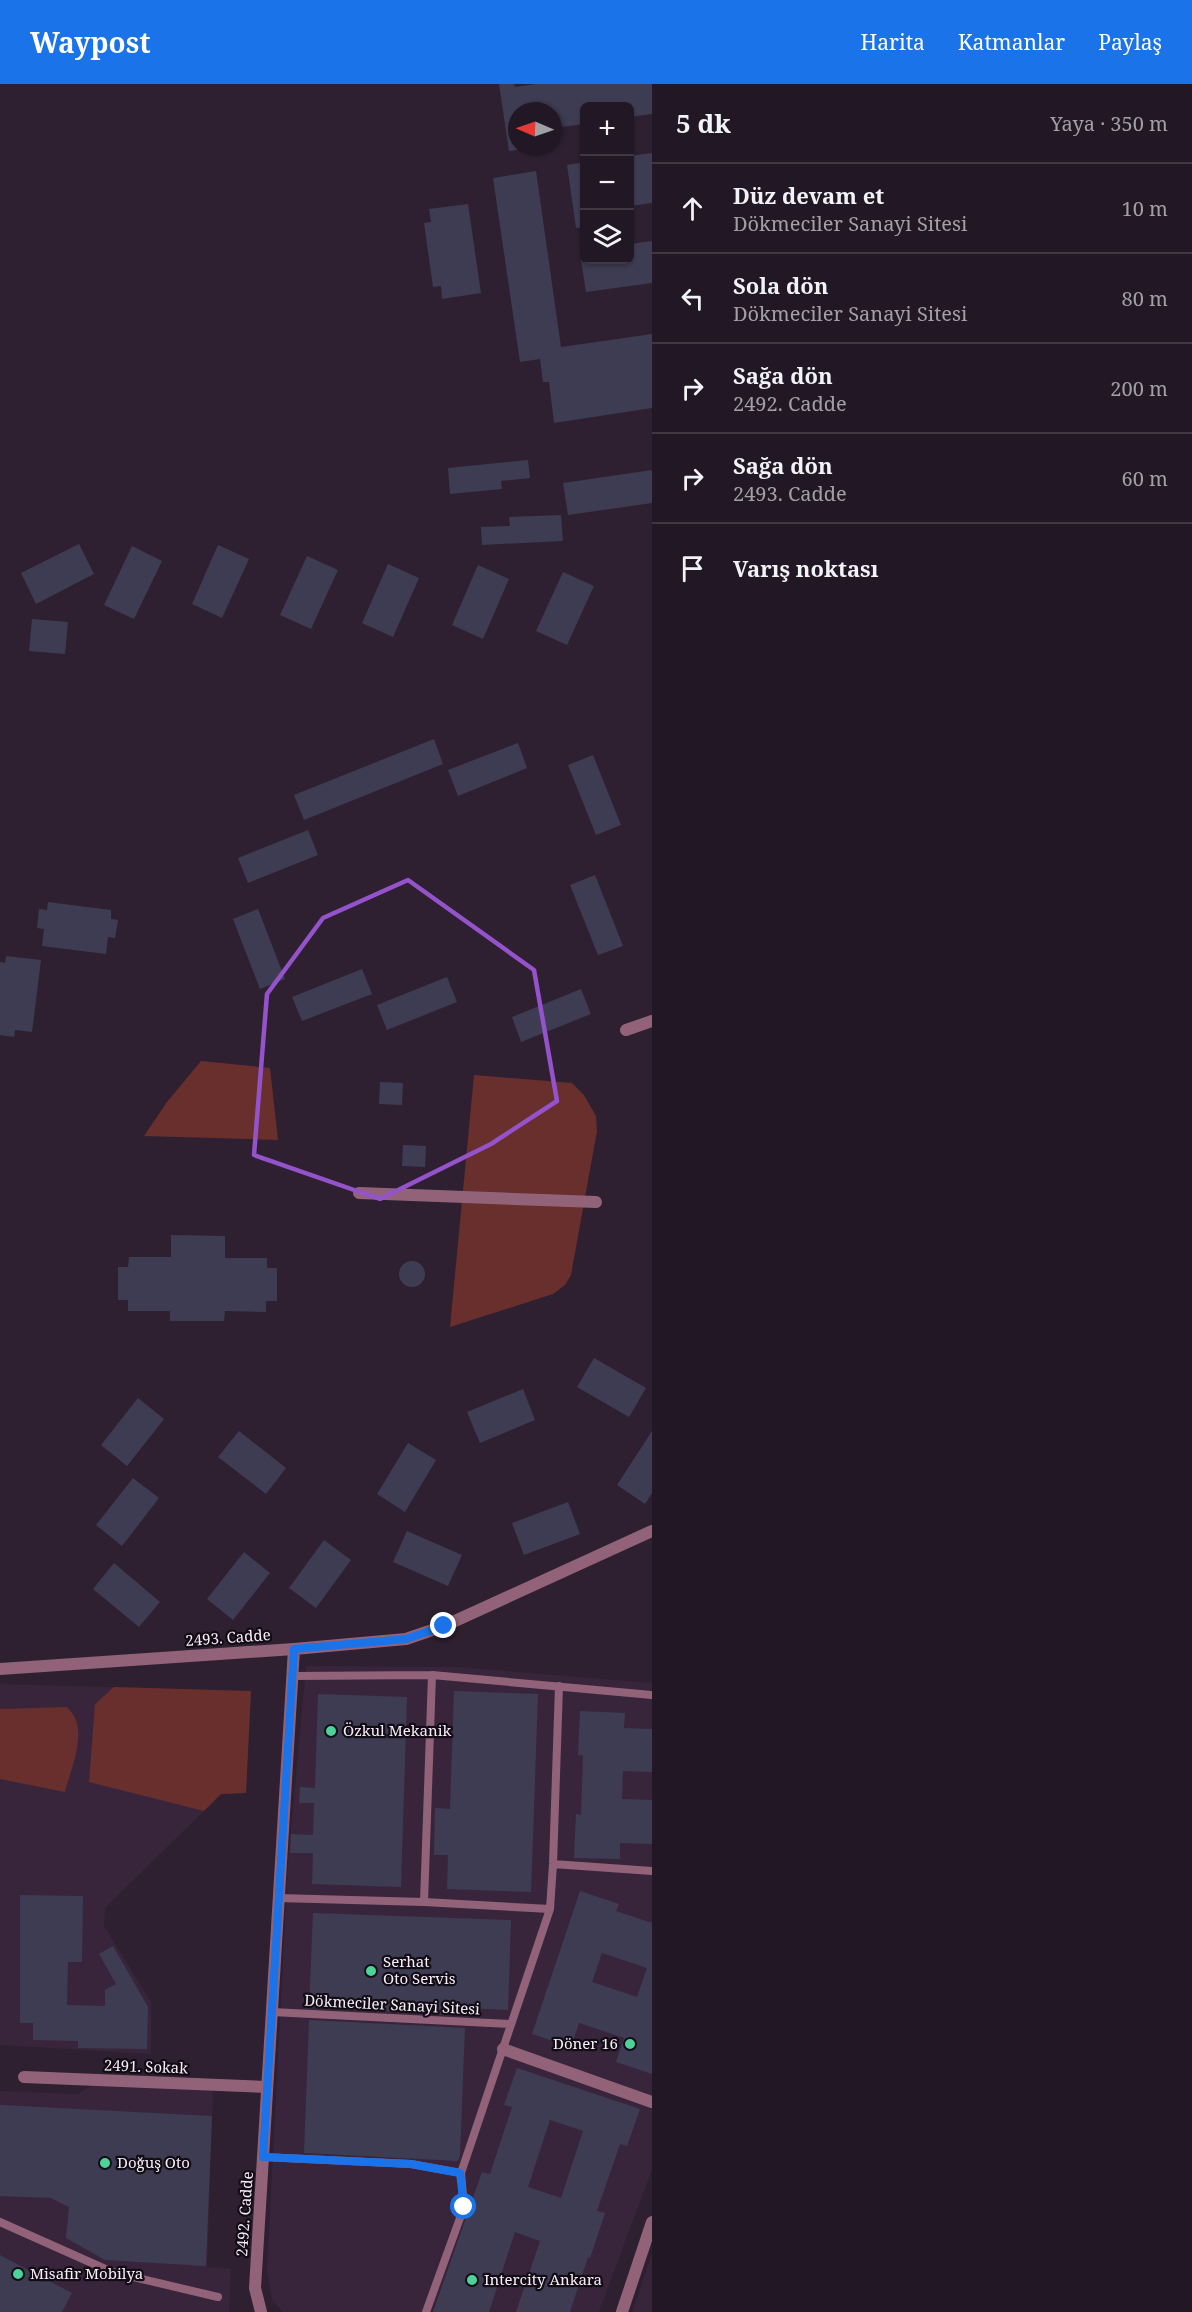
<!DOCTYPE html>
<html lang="tr">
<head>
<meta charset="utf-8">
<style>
	:root { --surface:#221825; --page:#2a212d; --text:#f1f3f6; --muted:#a2a0a7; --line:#3f3742; --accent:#1a73e8 }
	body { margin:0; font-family:"Noto Serif",serif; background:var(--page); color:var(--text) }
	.controls { position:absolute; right:18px; top:18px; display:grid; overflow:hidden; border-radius:9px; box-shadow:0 2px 4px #0004 }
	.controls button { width:54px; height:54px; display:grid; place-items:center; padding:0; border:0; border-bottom:2px solid var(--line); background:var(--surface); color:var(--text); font:30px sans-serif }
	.compass { position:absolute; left:508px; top:18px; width:54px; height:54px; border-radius:50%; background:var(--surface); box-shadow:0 2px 4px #0004; rotate:272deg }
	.stop { position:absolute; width:18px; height:18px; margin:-14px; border:4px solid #1a73e8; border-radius:50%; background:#fff }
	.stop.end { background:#1a73e8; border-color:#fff; box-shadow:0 2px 6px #0008 }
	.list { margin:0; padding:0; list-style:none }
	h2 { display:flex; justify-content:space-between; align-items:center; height:78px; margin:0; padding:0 24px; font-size:26px }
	h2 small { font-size:20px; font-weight:400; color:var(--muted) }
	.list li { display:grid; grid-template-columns:39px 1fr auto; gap:18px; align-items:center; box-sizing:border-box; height:90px; padding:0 24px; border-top:2px solid var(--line) }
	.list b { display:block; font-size:22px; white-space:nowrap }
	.list p { margin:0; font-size:20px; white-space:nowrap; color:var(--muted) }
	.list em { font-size:20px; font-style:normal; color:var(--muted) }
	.icon { flex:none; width:33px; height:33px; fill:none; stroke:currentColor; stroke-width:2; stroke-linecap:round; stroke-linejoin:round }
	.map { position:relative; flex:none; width:652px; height:2228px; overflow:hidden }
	header { display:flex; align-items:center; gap:36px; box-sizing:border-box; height:84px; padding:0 30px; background:var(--accent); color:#fff }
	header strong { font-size:28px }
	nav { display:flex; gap:33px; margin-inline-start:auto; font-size:21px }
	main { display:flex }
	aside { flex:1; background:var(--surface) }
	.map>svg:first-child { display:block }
	.built { fill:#38253c }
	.green { fill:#682f2d }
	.building { fill:#3e3c52; fill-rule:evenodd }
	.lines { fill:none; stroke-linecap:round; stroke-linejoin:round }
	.service { stroke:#926378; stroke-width:8 }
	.pedestrian { stroke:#926378; stroke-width:12 }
	.minor { stroke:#926378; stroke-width:12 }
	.tertiary { stroke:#926378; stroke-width:12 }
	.route { stroke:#1a73e8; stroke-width:8 }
	.marked { fill:none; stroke:#9453cb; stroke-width:4.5; stroke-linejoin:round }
	.poi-dot { fill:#4dd39a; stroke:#120c14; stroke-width:2 }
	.labels { text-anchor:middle; stroke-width:4.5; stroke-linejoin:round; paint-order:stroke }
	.street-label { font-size:15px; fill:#f8eefa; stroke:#120c14 }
	.poi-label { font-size:15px; fill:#f8eefa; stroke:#120c14; text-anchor:start }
</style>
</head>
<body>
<header>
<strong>Waypost</strong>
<nav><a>Harita</a><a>Katmanlar</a><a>Paylaş</a></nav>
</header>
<main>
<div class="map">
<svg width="652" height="2228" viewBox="0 0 652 2228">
	<rect width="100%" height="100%" fill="#2e2031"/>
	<path class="built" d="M306 1582 457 1583 652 1599V2085L599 2228H283L272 2215 267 2188 288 1779Z
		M0 1600 251 1607 246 1709 221 1710 105 1824 104 1842 151 1918V1970L0 1961Z
		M95 2000 213 2006 207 2183 231 2185 229 2228H0V2007L77 2010Z
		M652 2170V2228H632Z"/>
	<path class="green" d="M201 977 270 984 278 1056 144 1052 167 1018Z
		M474 991 572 999 584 1011 596 1032 597 1047 571 1191 565 1201 553 1210 450 1243Z
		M114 1603 251 1607 246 1709 221 1710 204 1727 89 1698 95 1620Z
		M66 1623C91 1641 71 1684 65 1708L0 1695V1625Z"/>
	<path class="building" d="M499 0H514L515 3 536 0H652V30L630 33V22H585V40L553 44V27H517V66L509 67Z
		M652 69V119L630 122V72Z
		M585 78V143L576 144 567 81Z
		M536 87 561 263 652 250V324L554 339 549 298H543L540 275 520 278 493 94Z
		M468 120 481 209 442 215 441 202 433 203 424 139 431 138 429 125Z
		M652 157V199L586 208 581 176H630V160Z
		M528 376 530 394 501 397 502 405 450 410 448 384Z
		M652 386V419L568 431 563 399Z
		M561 431 563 457 482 461 481 443 510 442 509 433Z
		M79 460 94 490 36 520 21 489Z
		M218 461 249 475 222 534 192 520Z
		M132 462 162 477 134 535 104 521Z
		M307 472 338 486 311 545 280 531Z
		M388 480 419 494 393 553 362 539Z
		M478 481 509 495 483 555 452 541Z
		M563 488 594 502 567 561 536 547Z
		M32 535 68 538 65 570 29 567Z
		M434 655 443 680 304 736 294 711Z
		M518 659 527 684 458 712 448 686Z
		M593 671 621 741 596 751 568 681Z
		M308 746 318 771 248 799 238 774Z
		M595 791 623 862 598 871 570 801Z
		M48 818 111 826V835L118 836 115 854 108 853 106 870 42 862 44 845 37 844 39 825 47 826Z
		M258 825 285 895 260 905 233 835Z
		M6 872 41 876 32 948 15 946 14 953 0 951V878L5 879Z
		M362 885 372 910 302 937 292 913Z
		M447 893 457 918 387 946 377 921Z
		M581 905 591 930 521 958 512 933Z
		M380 998 403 999 402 1021 379 1020Z
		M403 1061 426 1062 425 1083 402 1082Z
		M171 1151 225 1152V1174H267V1184H277V1217H266V1228L225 1227 224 1237H170V1227H128V1216H118V1183H128L129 1173H171Z
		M399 1190a13 13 0 1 1 26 0a13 13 0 1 1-26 0Z
		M594 1274 646 1304 629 1333 577 1303Z
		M523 1305 535 1336 480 1359 467 1328Z
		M138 1314 164 1335 127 1382 101 1361Z
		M239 1347 286 1384 266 1410 218 1373Z
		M652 1347V1409L645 1420 617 1401Z
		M408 1359 436 1376 405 1428 377 1410Z
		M133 1394 159 1414 122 1462 96 1441Z
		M568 1418 580 1450 524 1471 512 1439Z
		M407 1447 462 1471 448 1502 393 1478Z
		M324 1456 351 1476 316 1524 289 1504Z
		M244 1468 270 1489 233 1536 207 1515Z
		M114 1479 160 1518 139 1543 93 1505Z
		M454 1607 538 1610 531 1808 447 1805 448 1771H434L435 1724 450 1725Z
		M318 1610 407 1613 401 1803 312 1800 313 1769H290L291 1750 313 1751 314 1719H299L300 1703 315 1704Z
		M580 1627 625 1629 624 1644 652 1645V1688L623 1687 622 1715 652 1716V1760L620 1759V1775L574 1774 576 1730 581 1731 583 1671H578Z
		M580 1807 619 1820 616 1827 652 1839V1990L616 1978 624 1954 579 1939 571 1963 532 1950ZM602 1869 647 1884 637 1913 592 1898Z
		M20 1811 83 1812 82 1878H68L67 1921 105 1922V1906L116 1900 99 1870 113 1862 148 1923 147 1965 78 1964V1957L33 1956V1939H20Z
		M313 1829 511 1836 508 1926 465 1924V1931L309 1923Z
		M309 1936 465 1944 460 2071 458 2077 304 2069Z
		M517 1984 640 2025 627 2062 620 2060 597 2127 605 2129 590 2174 588 2173 570 2228H516L540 2157 515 2148 489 2228H433L482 2088 490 2090 512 2023 504 2021ZM550 2036 583 2047 561 2114 528 2103Z
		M0 2021 212 2032 206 2182 105 2176 66 2154 69 2123 51 2114 0 2112Z
		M0 2171 72 2209 62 2228H0Z"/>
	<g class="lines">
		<path class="service" d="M293 1592 432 1591 652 1611
			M553 1780 652 1787
			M278 1814 424 1818 550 1825
			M424 1818 432 1591
			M272 1928 511 1940
			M263 2073 411 2080 461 2089 550 1825 553 1780 559 1602
			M0 2138 112 2188 218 2213
			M426 2228 464 2123 461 2089"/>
		<path class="pedestrian" d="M626 946 652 937
			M359 1109 596 1118"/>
		<path class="minor" d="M503 1965 652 2018
			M24 1993 267 2003"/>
		<path class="tertiary" d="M0 1585 294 1565 406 1555 444 1542 652 1447
			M261 2228 255 2204 294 1565
			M622 2228 652 2138"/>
	</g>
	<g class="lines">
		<path class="route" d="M444 1542 406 1555 294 1565 263 2073 411 2080 460 2089 464 2123"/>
	</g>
	<path class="marked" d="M408 796 534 886 557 1017 491 1060 380 1115 254 1071 267 910 323 834Z"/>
	<g class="poi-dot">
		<circle cx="331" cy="1647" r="6"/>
		<circle cx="371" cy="1887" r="6"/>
		<circle cx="630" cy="1960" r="6"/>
		<circle cx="105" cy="2079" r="6"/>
		<circle cx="18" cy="2190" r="6"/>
		<circle cx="472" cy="2196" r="6"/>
	</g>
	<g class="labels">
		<g class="street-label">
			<text transform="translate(228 1554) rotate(-4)" y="5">2493. Cadde</text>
			<text transform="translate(392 1921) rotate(3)" y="5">Dökmeciler Sanayi Sitesi</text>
			<text transform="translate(146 1983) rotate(2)" y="5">2491. Sokak</text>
			<text transform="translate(245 2130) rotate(-86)" y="5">2492. Cadde</text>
		</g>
		<g class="poi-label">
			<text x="343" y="1652">Özkul Mekanik</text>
			<text x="383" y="1883">Serhat<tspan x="383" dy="17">Oto Servis</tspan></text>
			<text x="618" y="1965" text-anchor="end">Döner 16</text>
			<text x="117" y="2084">Doğuş Oto</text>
			<text x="30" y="2195">Misafir Mobilya</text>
			<text x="484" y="2201">Intercity Ankara</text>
		</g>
	</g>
</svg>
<div class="controls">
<button>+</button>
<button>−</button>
<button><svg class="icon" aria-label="layers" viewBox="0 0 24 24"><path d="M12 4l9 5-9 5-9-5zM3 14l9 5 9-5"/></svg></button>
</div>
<svg class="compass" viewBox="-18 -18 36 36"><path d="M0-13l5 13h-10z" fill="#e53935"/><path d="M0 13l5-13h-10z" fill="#a2a0a7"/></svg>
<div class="stop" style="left:464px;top:2123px"></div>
<div class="stop end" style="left:444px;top:1542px"></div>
</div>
<aside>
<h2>5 dk<small>Yaya · 350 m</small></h2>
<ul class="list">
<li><svg class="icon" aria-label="ahead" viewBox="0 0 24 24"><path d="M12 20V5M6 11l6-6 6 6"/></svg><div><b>Düz devam et</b><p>Dökmeciler Sanayi Sitesi</p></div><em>10 m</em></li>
<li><svg class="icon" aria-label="left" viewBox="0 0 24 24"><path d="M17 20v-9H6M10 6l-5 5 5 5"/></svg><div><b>Sola dön</b><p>Dökmeciler Sanayi Sitesi</p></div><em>80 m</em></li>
<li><svg class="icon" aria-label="right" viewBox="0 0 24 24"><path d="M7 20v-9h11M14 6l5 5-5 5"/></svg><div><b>Sağa dön</b><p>2492. Cadde</p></div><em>200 m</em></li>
<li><svg class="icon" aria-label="right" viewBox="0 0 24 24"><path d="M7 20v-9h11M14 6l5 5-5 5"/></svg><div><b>Sağa dön</b><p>2493. Cadde</p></div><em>60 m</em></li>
<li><svg class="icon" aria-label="arrive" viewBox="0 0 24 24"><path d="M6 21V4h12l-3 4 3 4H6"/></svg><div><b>Varış noktası</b></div></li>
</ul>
</aside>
</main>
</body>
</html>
